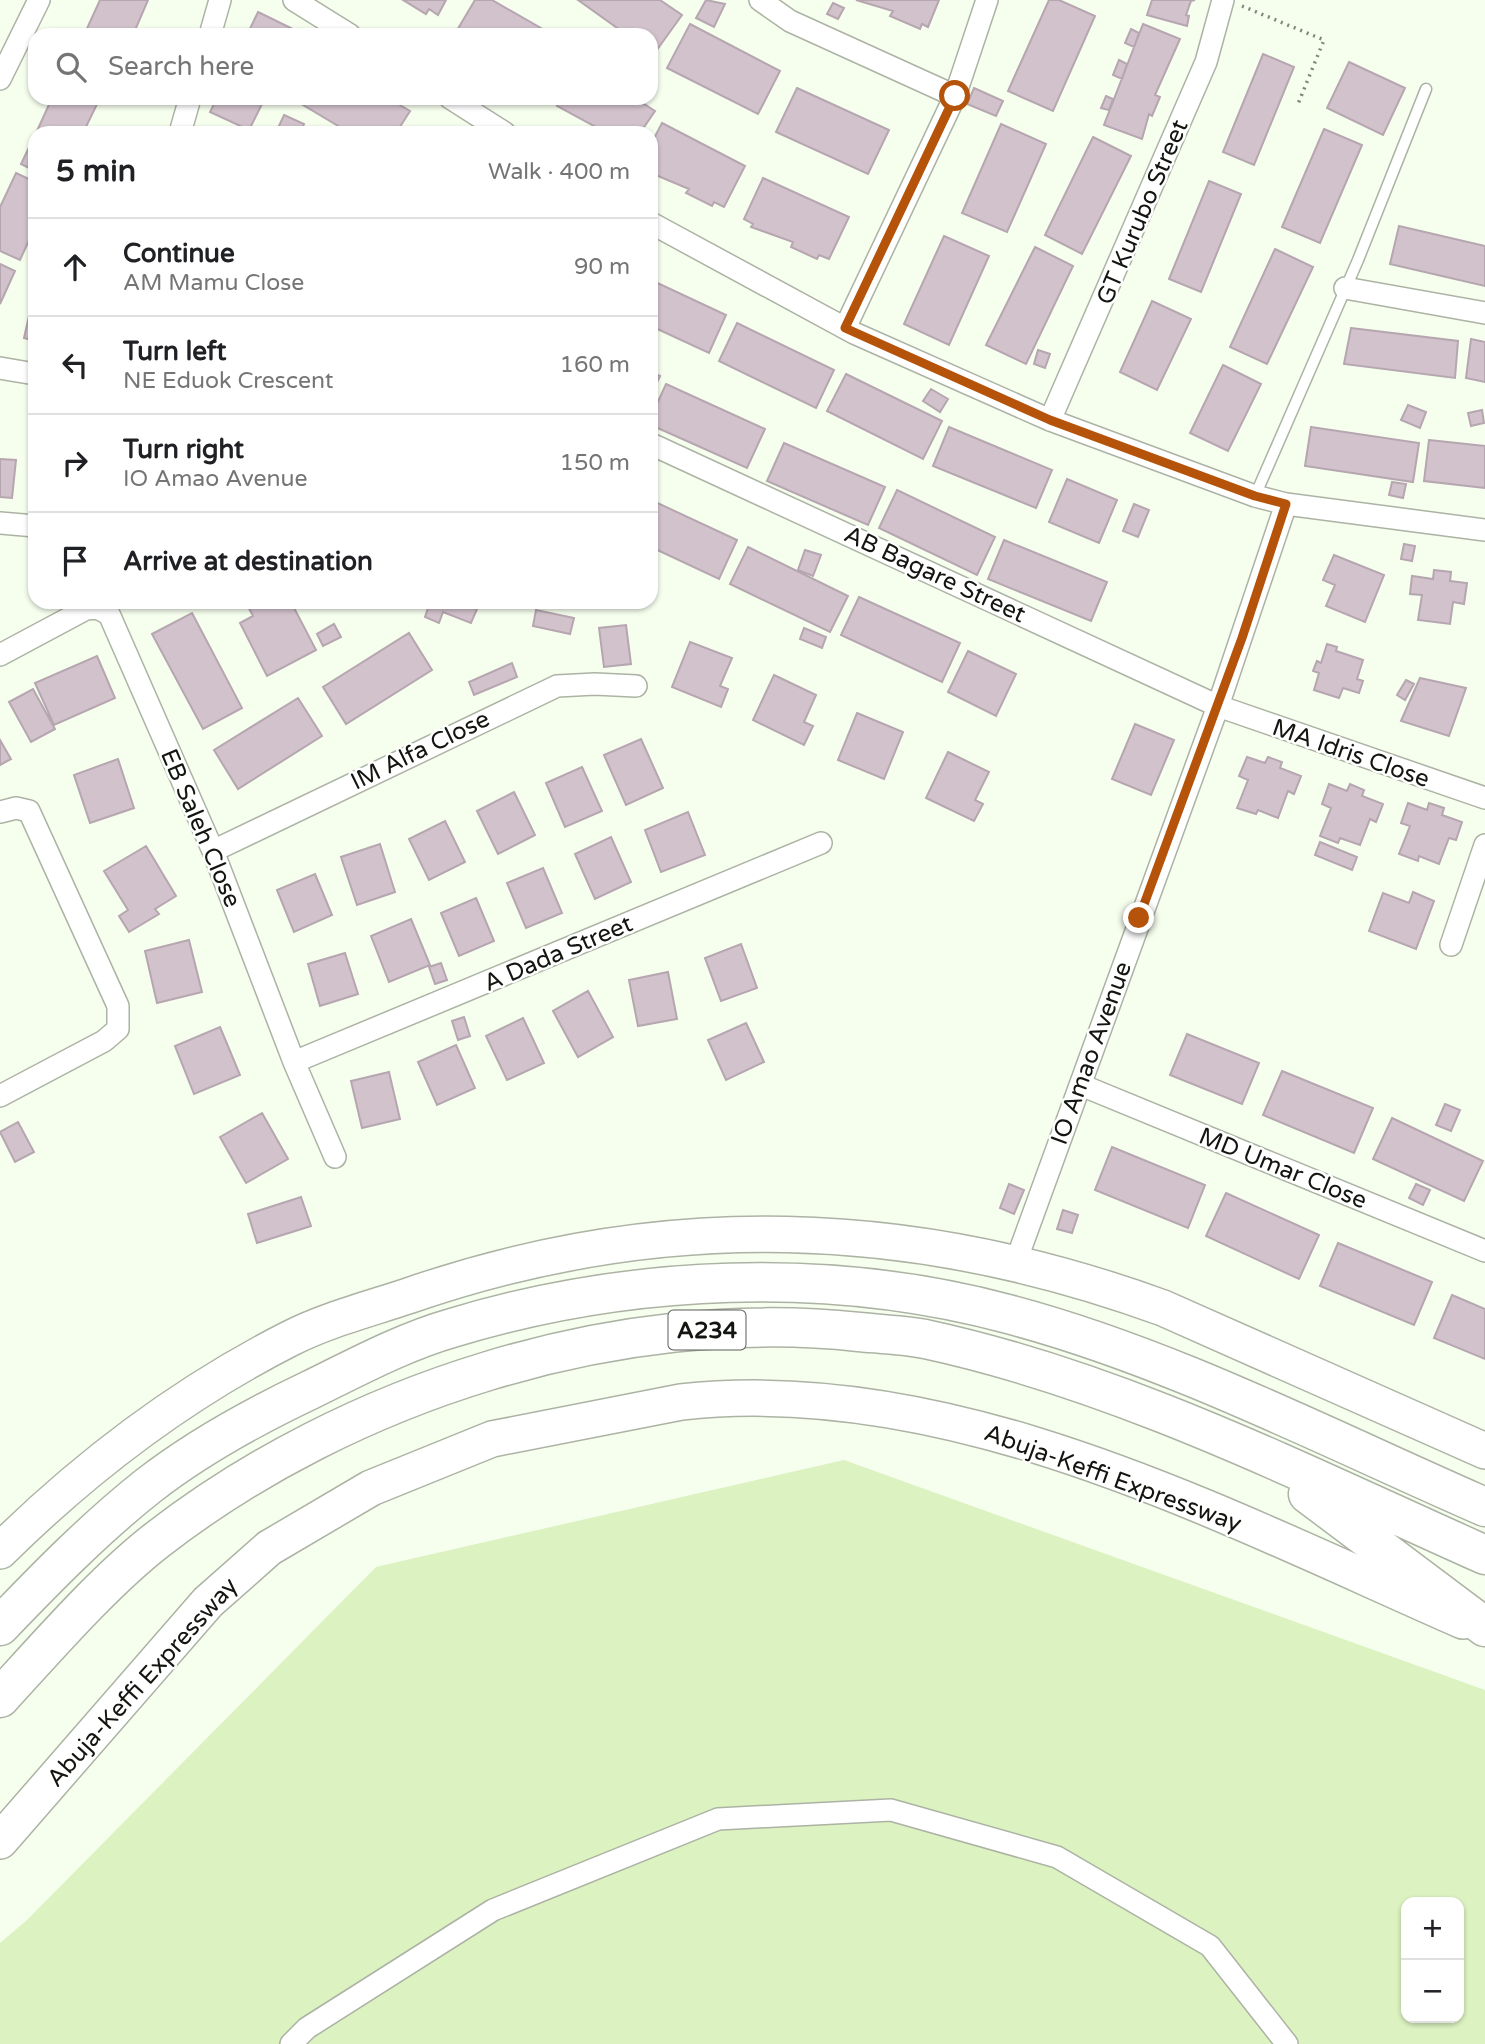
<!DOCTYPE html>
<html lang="en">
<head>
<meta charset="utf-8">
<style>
	:root { --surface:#fff; --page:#f2f2f2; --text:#202124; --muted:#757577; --line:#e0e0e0 }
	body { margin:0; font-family:"Varela Round",sans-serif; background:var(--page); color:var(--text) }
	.controls { position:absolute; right:21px; bottom:21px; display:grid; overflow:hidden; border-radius:14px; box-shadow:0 2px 5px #0004 }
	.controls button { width:63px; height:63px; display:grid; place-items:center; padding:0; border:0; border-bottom:2px solid var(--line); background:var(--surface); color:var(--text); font:35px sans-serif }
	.stop { position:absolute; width:21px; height:21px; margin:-16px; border:5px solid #b45309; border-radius:50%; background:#fff }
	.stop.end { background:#b45309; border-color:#fff; box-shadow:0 2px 7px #0008 }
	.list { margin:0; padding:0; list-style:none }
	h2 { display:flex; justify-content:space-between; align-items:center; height:91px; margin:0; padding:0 28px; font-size:30px }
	h2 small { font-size:23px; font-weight:400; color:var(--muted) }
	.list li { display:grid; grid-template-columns:46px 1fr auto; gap:21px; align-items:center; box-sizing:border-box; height:98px; padding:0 28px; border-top:2px solid var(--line) }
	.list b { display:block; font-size:26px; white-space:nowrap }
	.list p { margin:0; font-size:23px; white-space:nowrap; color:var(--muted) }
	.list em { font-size:23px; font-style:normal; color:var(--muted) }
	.icon { flex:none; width:38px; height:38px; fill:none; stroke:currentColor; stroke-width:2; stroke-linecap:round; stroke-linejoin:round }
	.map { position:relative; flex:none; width:1485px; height:2044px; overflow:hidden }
	.search { position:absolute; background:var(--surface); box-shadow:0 2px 5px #0004; left:28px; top:28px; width:630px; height:77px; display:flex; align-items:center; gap:18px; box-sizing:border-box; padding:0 24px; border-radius:21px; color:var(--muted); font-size:26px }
	.panel { position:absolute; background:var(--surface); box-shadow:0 2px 5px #0004; left:28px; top:126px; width:630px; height:483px; border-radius:21px }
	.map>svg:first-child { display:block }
	.green { fill:#dcf2c1; fill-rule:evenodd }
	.building { fill:#d2c2cc; stroke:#b5a6b0; stroke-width:2 }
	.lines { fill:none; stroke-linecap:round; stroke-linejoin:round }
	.service-casing { stroke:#acb3a4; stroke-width:13 }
	.minor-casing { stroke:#acb3a4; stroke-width:24 }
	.trunk-casing { stroke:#acb3a4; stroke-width:38 }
	.motorway-casing { stroke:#acb3a4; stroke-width:41 }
	.path { stroke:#81867c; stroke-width:3.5; stroke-dasharray:2 5; stroke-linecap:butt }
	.service { stroke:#fff; stroke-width:10 }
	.minor { stroke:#fff; stroke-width:21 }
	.trunk { stroke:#fff; stroke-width:35 }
	.motorway { stroke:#fff; stroke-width:38 }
	.route { stroke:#b45309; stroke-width:9 }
	.labels { text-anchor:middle; stroke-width:5; stroke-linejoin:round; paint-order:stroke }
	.shield { fill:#fff; stroke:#5a5b58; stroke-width:2 }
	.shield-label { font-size:23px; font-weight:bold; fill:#131510 }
	.street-label { font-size:24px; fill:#131510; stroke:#fff }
</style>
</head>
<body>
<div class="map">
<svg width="1485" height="2044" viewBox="0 0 1485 2044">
	<rect width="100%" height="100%" fill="#f6feee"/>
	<path class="green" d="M844 1460 1485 1690V2044H0V1943L27 1920 376 1567ZM1406 1902H1459V2018H1406Z"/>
	<path class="building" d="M100 0H148L133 35H84Z
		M403 0H446L438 15 429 9 426 14Z
		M475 0H492L553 35H461L456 32Z
		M578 0H660L682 15 654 54 651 52V35H627Z
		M706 0 725 4 714 27 696 18Z
		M856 0H939L928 27 922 24 920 29 890 16 893 11Z
		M1049 0H1059L1095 16 1053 111 1008 91Z
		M1195 0 1191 1 1186 15 1189 16 1187 26 1147 15 1152 0Z
		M833 3 844 8 838 19 827 14Z
		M258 12 297 31 295 35H247Z
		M690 24 780 71 758 114 667 68Z
		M1143 24 1180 39 1155 95 1160 97 1152 116 1149 114 1142 139 1104 125Z
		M1131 29 1139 33 1134 47 1125 43Z
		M1263 54 1294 67 1254 165 1223 152Z
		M1119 60 1127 64 1122 79 1113 75Z
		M1349 62 1405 88 1383 135 1327 108Z
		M797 88 889 130 868 174 776 132Z
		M974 88 1003 101 996 116 967 104Z
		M1106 96 1113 99 1109 110 1101 108Z
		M52 98H100L83 133H36Z
		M217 98H265L249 130 210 112Z
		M301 98H388L410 111 396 133H350L298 102Z
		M553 98H635L655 111 640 133H596L593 131 596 127 557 106 560 102Z
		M284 115 304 124 300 133H288L278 128Z
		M662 123 745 166 724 207 714 202 712 206 686 193 689 189 651 173V144Z
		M1001 124 1046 144 1007 232 962 213Z
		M1324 129 1362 145 1320 243 1282 227Z
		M35 135V171L21 164Z
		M1093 137 1131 156 1082 254 1045 235Z
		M16 173 35 182V227L20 260 0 251V207Z
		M763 178 849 217 829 259 819 255 817 259 791 247 793 242 751 227 753 224 744 219Z
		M1209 181 1241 194 1201 292 1169 279Z
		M1399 226 1485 246V286L1390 264Z
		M944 236 989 256 949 345 904 324Z
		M1035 247 1073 266 1026 364 986 345Z
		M1275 249 1313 267 1267 364 1230 347Z
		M0 264 15 271 0 304Z
		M651 280 726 315 709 353 651 326Z
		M34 294 35 295V341L24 338Z
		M1152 301 1191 319 1157 390 1120 372Z
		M737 323 834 370 816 408 719 361Z
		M1351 328 1458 341 1455 378 1344 364Z
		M1471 339 1485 342V382L1466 378Z
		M1038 350 1050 354 1045 368 1034 364Z
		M1223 365 1261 384 1228 451 1190 433Z
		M651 372 660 376 651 395Z
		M846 374 942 421 923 459 827 411Z
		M666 384 765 429 747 468 651 425V417Z
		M931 389 948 399 940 412 923 401Z
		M1408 405 1426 412 1420 428 1401 420Z
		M1482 410 1484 423 1471 426 1468 413Z
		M949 427 1052 470 1036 508 933 466Z
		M1311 427 1419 443 1413 482 1305 466Z
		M1429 440 1485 446V488L1424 481Z
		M784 443 885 487 868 525 767 481Z
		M0 459 16 460 12 498 0 497Z
		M1067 479 1117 500 1099 543 1049 522Z
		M1392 482 1406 484 1403 498 1389 495Z
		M897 490 995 537 977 575 879 528Z
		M651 500 737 540 719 579 651 547Z
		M1134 504 1149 510 1138 537 1123 531Z
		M1004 540 1107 582 1091 621 988 579Z
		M1404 544 1415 546 1412 561 1401 559Z
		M748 547 848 596 830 632 730 584Z
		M805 550 821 555 813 576 798 570Z
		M1334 555 1384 575 1365 622 1326 606 1335 585 1323 580Z
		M1434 570 1451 572 1450 581 1467 583 1464 604 1453 602 1450 624 1418 620 1422 595 1410 594 1412 576 1433 579Z
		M859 597 960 643 942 682 841 635Z
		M291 602 316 650 267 676 240 623 253 616 246 603Z
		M430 602H459L477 609 471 623 443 612 439 623 425 617Z
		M536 610 574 618 570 634 533 626Z
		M192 613 242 708 203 729 152 634Z
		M334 624 341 637 323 646 317 634Z
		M626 625 631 664 604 667 599 628Z
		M804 628 826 637 822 648 800 639Z
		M409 633 432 670 346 724 323 687Z
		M690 642 732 658 720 686 728 689 721 707 672 687Z
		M1327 644 1337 647 1336 651 1363 660 1357 679 1363 681 1359 693 1343 688 1339 698 1314 690 1319 673 1313 671 1317 661 1321 663Z
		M968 651 1016 674 996 716 948 692Z
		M97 656 115 698 54 725 35 683Z
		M512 663 517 677 474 695 469 682Z
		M774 675 816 695 804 722 813 726 804 745 753 720Z
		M1420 678 1466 688 1449 736 1401 721Z
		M1406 680 1414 684 1405 700 1397 695Z
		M33 689 55 729 31 742 9 702Z
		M298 698 322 736 238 789 214 750Z
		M857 713 903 732 884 779 838 760Z
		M1135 724 1174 740 1151 795 1112 779Z
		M641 739 663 788 626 805 604 755Z
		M0 740 11 759 0 765Z
		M948 752 989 772 975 800 983 804 974 821 926 798Z
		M1247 757 1265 763 1268 757 1282 762 1280 768 1301 776 1294 794 1288 791 1278 818 1258 810 1256 814 1237 808 1248 780 1239 776Z
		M118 759 134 808 90 823 74 775Z
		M582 767 602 811 565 827 546 783Z
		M1329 784 1347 791 1350 784 1364 790 1362 796 1383 804 1376 822 1370 819 1360 845 1340 838 1338 843 1320 836 1331 808 1322 804Z
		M514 792 535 835 498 854 477 811Z
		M1408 803 1427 810 1429 803 1444 808 1442 815 1462 822 1456 840 1449 838 1439 864 1419 856 1418 861 1399 854 1410 826 1401 823Z
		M688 812 705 855 661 872 645 830Z
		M445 821 465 862 429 880 409 839Z
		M611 837 631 882 595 899 575 854Z
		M1320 842 1357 857 1352 870 1315 855Z
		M380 844 395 892 357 905 341 857Z
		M146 846 176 896 155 909 159 914 129 932 119 916 128 910 104 871Z
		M543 868 562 913 526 928 507 883Z
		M315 874 332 915 294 932 277 890Z
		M1413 892 1434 901 1416 949 1369 931 1383 893 1409 903Z
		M476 898 494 941 459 956 441 913Z
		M411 919 430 965 389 982 371 936Z
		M189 940 202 992 157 1003 145 951Z
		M741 944 757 988 721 1001 705 958Z
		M345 953 358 994 320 1006 308 964Z
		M441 963 447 980 435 984 429 967Z
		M668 972 677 1019 638 1026 629 980Z
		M588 991 613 1037 578 1057 553 1011Z
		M464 1017 470 1036 458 1040 452 1021Z
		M523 1018 544 1063 507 1080 486 1036Z
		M746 1023 764 1062 726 1080 708 1040Z
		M220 1027 240 1075 194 1094 175 1046Z
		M1187 1034 1259 1063 1242 1104 1170 1075Z
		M456 1045 475 1088 437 1105 418 1062Z
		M1282 1071 1373 1108 1354 1153 1263 1115Z
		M389 1072 400 1119 362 1128 351 1081Z
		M1445 1104 1460 1110 1451 1131 1436 1125Z
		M262 1113 288 1159 246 1183 220 1137Z
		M1392 1118 1483 1161 1464 1201 1373 1159Z
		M18 1122 34 1152 15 1162 0 1132Z
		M1112 1147 1205 1185 1188 1228 1095 1190Z
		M1009 1184 1024 1190 1014 1214 1000 1208Z
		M1416 1184 1430 1190 1423 1205 1409 1198Z
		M1226 1193 1319 1235 1299 1279 1206 1236Z
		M301 1197 311 1226 257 1243 248 1214Z
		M1063 1210 1078 1215 1072 1233 1057 1229Z
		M1338 1243 1432 1282 1414 1325 1320 1286Z
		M1452 1295 1485 1309V1359L1434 1338Z"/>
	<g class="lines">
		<defs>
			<path id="service" d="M1255 496 1358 260 1426 89"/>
			<path id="minor" d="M294 0 350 35
				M760 0 790 21 955 96
				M210 35 220 0
				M0 79 39 0
				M450 98 505 133
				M180 133 190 98
				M651 223 854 333 1050 420 1255 496 1286 504 1485 530
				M1345 288 1485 313
				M845 328 955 96 987 0
				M0 368 35 374
				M1050 420 1206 62 1223 0
				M651 444 1218 706 1485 798
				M0 523 35 526
				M0 655 86 609 97 608 109 614 213 851 294 1062 335 1157
				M0 812 16 808 29 811 118 1006V1029L104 1041 0 1096
				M213 851 557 686 595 684 636 686
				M1451 945 1485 845
				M294 1062 821 843
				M1081 1085 1485 1251
				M1015 1264 1218 706 1286 504
				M291 2044 307 2028 493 1910 718 1819 891 1810 1057 1857 1210 1946 1287 2044"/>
			<path id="trunk" d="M0 1551C86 1466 181 1394 289 1339 326 1320 369 1309 408 1296 662 1208 911 1216 1163 1308L1485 1451
				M0 1841 208 1602 269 1548 371 1488 492 1439 681 1402C952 1372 1223 1516 1463 1621"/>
			<path id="motorway" d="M1308 1494 1485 1627
				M0 1626C47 1577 95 1528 148 1486 198 1447 253 1417 310 1390 355 1368 403 1342 452 1328 630 1274 829 1266 1008 1314 1171 1357 1331 1440 1485 1507
				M0 1698C47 1647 103 1582 157 1540 348 1392 617 1306 859 1332 881 1334 903 1335 925 1339 1120 1381 1303 1474 1485 1555"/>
		</defs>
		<use href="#service" class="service-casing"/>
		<use href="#minor" class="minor-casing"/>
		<use href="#trunk" class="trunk-casing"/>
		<use href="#motorway" class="motorway-casing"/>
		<path class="path" d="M1242 6 1324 40 1298 104"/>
		<use href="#service" class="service"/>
		<use href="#minor" class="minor"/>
		<use href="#trunk" class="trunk"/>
		<use href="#motorway" class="motorway"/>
	</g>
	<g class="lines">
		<path class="route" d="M955 96 845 328 1050 420 1255 496 1286 504 1242 638 1139 918"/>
	</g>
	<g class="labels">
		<rect class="shield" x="668.5" y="1310.5" width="77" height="39" rx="5"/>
		<g class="shield-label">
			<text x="707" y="1338">A234</text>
		</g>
		<g class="street-label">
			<text transform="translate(1142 212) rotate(-67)" y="8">GT Kurubo Street</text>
			<text transform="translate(935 574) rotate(25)" y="8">AB Bagare Street</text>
			<text transform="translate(420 750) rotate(-26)" y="8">IM Alfa Close</text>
			<text transform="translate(1351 753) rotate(19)" y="8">MA Idris Close</text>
			<text transform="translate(201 828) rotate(67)" y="8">EB Saleh Close</text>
			<text transform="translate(558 953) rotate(-23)" y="8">A Dada Street</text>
			<text transform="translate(1091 1053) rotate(-70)" y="8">IO Amao Avenue</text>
			<text transform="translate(1283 1168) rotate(22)" y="8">MD Umar Close</text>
			<text transform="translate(1113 1478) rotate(20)" y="8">Abuja-Keffi Expressway</text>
			<text transform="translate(142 1682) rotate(-48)" y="8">Abuja-Keffi Expressway</text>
		</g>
	</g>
</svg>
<div class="controls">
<button>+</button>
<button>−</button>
</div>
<div class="stop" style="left:955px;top:96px"></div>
<div class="stop end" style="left:1139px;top:918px"></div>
<div class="search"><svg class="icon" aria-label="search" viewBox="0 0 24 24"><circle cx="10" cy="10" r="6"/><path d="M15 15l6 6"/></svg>Search here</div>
<section class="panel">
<h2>5 min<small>Walk · 400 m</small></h2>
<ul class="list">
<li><svg class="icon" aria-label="ahead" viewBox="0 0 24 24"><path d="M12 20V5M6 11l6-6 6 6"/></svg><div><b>Continue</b><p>AM Mamu Close</p></div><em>90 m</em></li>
<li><svg class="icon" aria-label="left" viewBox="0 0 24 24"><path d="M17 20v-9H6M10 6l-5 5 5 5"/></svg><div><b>Turn left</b><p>NE Eduok Crescent</p></div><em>160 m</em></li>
<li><svg class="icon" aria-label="right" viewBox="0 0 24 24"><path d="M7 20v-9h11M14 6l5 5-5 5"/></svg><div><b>Turn right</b><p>IO Amao Avenue</p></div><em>150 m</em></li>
<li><svg class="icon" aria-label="arrive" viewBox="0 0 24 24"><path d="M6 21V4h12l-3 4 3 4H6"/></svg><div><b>Arrive at destination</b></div></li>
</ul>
</section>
</div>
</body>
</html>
